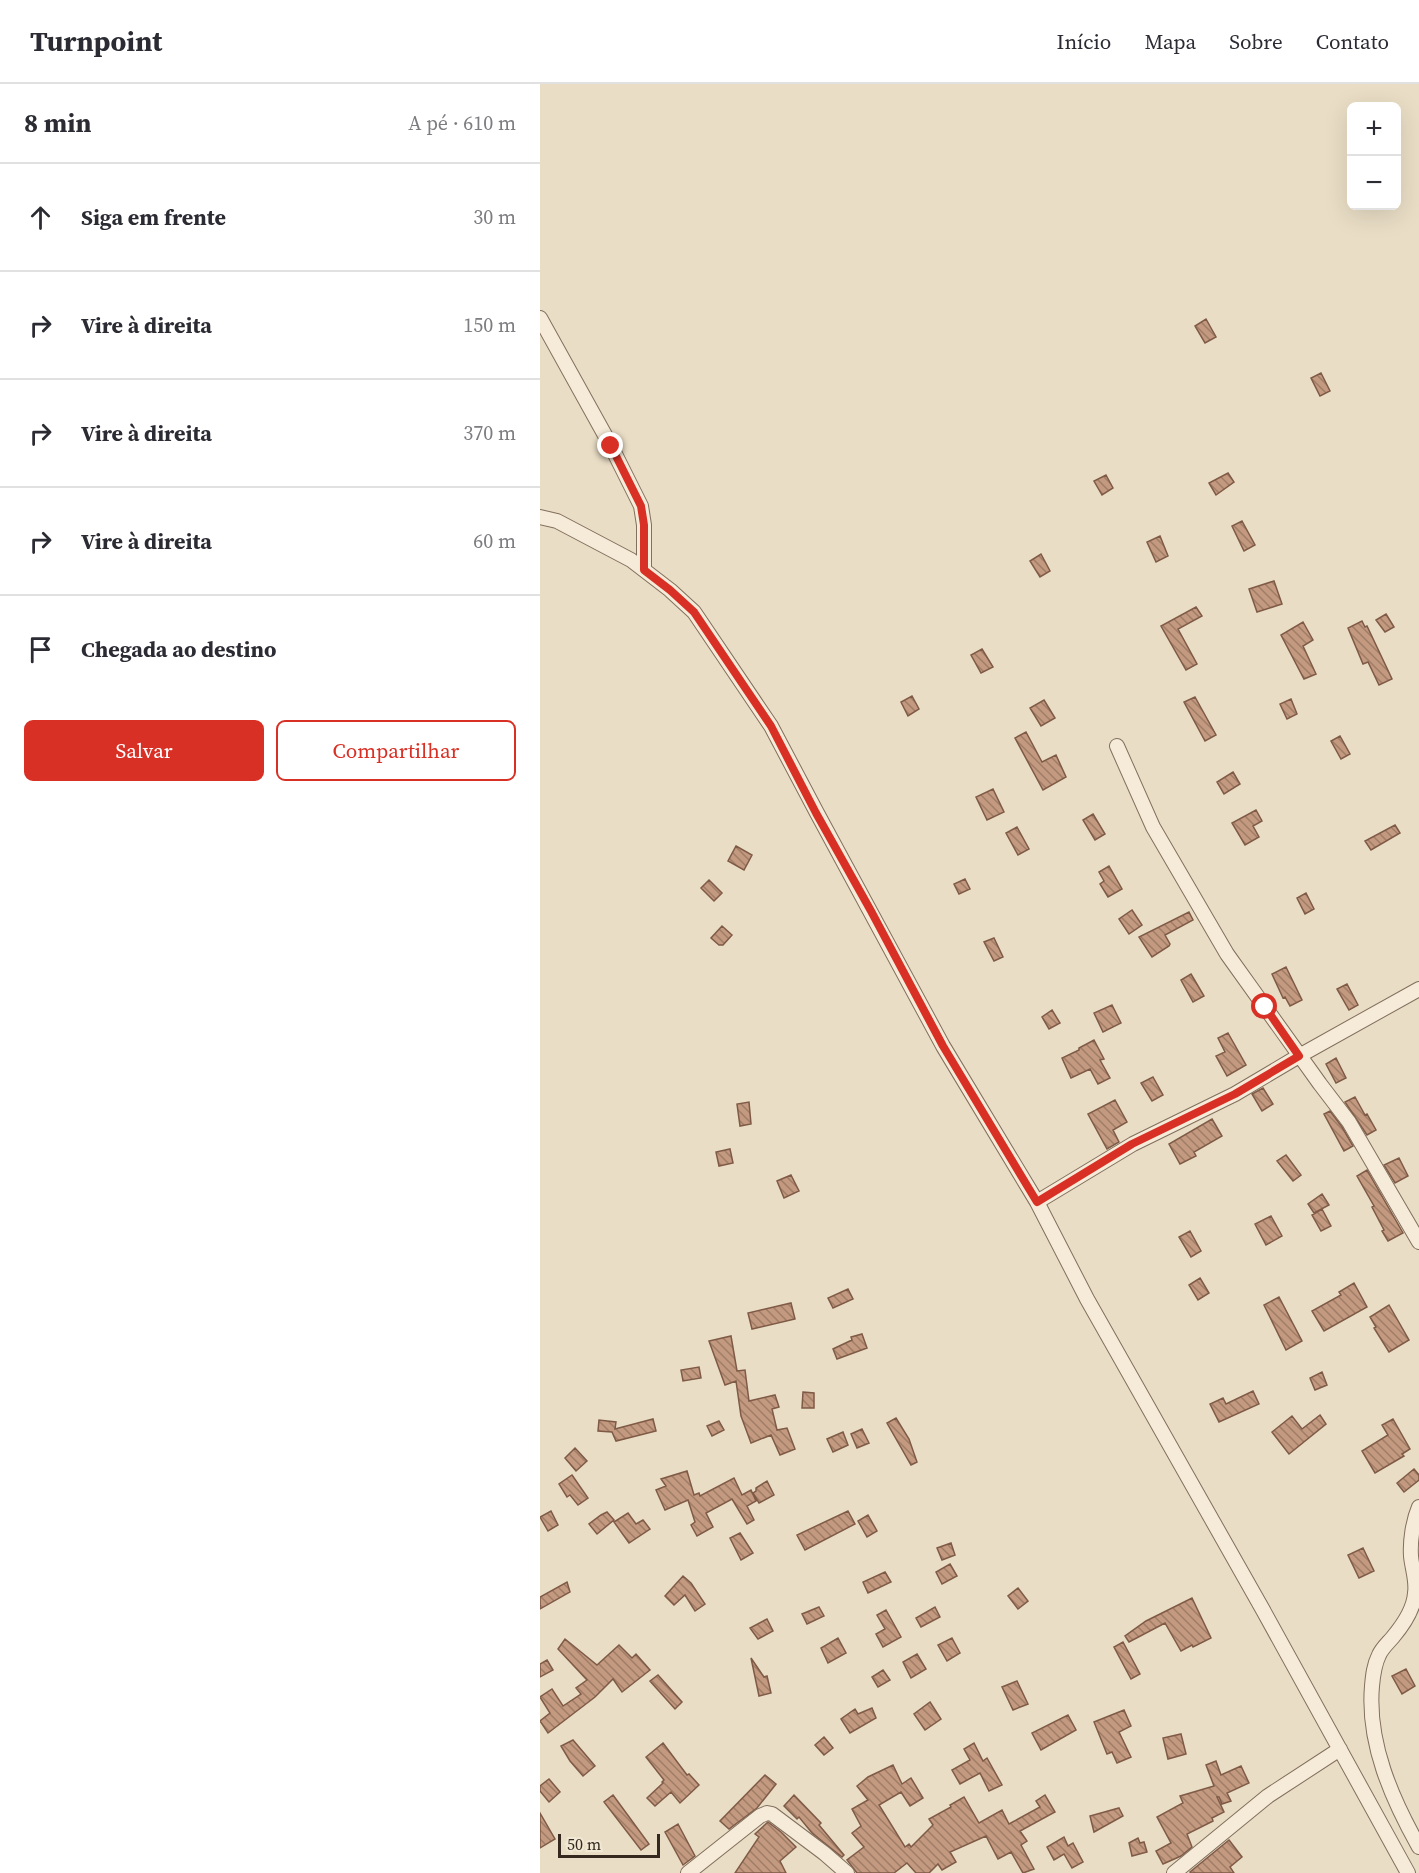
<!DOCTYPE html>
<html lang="pt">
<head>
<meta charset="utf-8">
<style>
	:root { --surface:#fff; --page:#f2f2f3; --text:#2b2b33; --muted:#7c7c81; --line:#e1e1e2; --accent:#d93025 }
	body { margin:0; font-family:"Source Serif 4",serif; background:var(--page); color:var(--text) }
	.controls { position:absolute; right:18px; top:18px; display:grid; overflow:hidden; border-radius:9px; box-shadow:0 6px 24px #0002 }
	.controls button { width:54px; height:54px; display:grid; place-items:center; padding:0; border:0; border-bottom:2px solid var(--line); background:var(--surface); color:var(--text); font:30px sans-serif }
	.scale { position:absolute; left:18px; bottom:15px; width:102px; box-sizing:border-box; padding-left:6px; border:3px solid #34281f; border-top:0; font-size:16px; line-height:21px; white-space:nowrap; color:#34281f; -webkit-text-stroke:4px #f1e8d4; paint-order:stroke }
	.stop { position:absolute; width:18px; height:18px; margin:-14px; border:4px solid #d93025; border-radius:50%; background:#fff }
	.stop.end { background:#d93025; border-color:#fff; box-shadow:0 2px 6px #0008 }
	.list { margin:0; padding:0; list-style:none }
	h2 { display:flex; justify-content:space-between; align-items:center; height:78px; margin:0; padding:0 24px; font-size:26px }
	h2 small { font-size:20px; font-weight:400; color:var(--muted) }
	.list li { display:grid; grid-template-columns:39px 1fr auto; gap:18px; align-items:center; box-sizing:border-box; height:108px; padding:0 24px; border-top:2px solid var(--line) }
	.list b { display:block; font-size:22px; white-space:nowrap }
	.list em { font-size:20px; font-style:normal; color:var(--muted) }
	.actions { display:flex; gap:12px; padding:18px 24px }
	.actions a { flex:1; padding:14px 0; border:2px solid var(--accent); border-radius:9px; text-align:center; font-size:21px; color:var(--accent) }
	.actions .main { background:var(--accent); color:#fff }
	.icon { flex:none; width:33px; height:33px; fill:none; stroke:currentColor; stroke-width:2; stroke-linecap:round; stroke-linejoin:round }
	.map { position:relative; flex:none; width:879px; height:1789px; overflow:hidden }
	header { display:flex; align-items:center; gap:36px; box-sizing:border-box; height:84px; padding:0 30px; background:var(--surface); border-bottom:2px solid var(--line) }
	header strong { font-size:28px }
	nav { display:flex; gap:33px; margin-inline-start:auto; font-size:21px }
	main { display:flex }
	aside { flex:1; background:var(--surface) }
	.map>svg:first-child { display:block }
	.building { fill:url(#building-back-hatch); stroke:#7f5a46; stroke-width:1.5 }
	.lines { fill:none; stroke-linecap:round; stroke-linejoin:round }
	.street-casing { stroke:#826f5d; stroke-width:16 }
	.street { stroke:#f5ebd8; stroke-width:14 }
	.route { stroke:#d93025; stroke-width:8 }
</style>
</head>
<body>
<header>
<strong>Turnpoint</strong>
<nav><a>Início</a><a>Mapa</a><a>Sobre</a><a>Contato</a></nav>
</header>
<main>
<aside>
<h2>8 min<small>A pé · 610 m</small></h2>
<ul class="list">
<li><svg class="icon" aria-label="ahead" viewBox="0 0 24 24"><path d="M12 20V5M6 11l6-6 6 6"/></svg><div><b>Siga em frente</b></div><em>30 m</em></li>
<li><svg class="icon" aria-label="right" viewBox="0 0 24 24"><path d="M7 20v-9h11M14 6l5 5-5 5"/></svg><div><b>Vire à direita</b></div><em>150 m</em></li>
<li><svg class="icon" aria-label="right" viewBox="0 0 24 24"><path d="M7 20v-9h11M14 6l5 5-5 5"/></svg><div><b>Vire à direita</b></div><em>370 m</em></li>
<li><svg class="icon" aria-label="right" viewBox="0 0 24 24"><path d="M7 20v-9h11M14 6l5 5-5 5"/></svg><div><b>Vire à direita</b></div><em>60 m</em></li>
<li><svg class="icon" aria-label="arrive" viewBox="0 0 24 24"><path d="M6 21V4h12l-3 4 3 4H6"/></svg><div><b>Chegada ao destino</b></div></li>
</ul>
<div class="actions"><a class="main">Salvar</a><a>Compartilhar</a></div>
</aside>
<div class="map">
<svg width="879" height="1789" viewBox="0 0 879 1789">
	<defs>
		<pattern id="building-back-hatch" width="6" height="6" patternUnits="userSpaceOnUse" patternTransform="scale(1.5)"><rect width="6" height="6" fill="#c3997f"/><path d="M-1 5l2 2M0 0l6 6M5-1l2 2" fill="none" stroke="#9f7d67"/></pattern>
	</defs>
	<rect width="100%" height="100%" fill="#e9ddc5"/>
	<path class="building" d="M666 235 676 253 665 259 655 242Z
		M781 289 790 307 780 312 771 294Z
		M688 389 694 398 676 411 669 399Z
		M566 391 573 404 562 411 554 397Z
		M702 437 715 461 704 467 692 442Z
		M620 452 628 472 616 478 607 458Z
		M501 470 510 487 500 493 490 477Z
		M734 497 742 520 717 528 709 505Z
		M656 523 662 532 638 545 657 580 646 586 621 542Z
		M846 530 854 543 845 548 836 536Z
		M822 537 825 543 827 542 852 595 839 601 828 578 823 580 808 544Z
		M763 538 773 556 763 562 776 590 764 595 741 551Z
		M442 565 453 583 441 589 431 571Z
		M372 612 379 625 368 632 361 618Z
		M655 613 676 651 665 657 644 618Z
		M751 615 757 630 747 635 740 620Z
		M504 616 515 634 501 642 490 624Z
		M486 648 502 678 516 671 526 693 503 706 475 654Z
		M800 652 810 670 801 675 791 657Z
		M693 688 700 700 684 710 677 698Z
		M453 705 464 728 447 736 436 713Z
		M716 726 722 737 713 742 719 753 705 761 692 739Z
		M553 730 565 750 555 756 543 736Z
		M855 741 860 749 831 766 825 757Z
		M477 743 489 765 478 771 466 749Z
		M196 762 212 771 204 786 188 777Z
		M569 782 582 805 568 813 560 800 564 797 559 788Z
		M425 795 430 805 419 810 414 800Z
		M169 796 182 809 174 817 161 804Z
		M766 809 774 825 765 830 757 814Z
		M592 826 602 841 589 850 579 835Z
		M649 828 653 836 625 851 630 860 629 862 612 873 599 853Z
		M182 842 192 851 183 861H179L171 854Z
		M454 854 463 873 454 877 444 858Z
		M746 883 762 916 750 922 745 913 743 914 732 890Z
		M651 890 664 912 653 918 641 896Z
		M807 900 818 921 809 926 797 905Z
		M572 921 581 939 563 948 554 929Z
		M512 926 520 939 509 945 502 933Z
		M688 949 706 981 687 992 676 972 685 968 678 954Z
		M554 956 564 975 560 976 570 994 558 1000 550 985 531 994 522 974 539 966V964Z
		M796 974 806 994 796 999 786 980Z
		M613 993 623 1011 612 1017 601 999Z
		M723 1004 733 1020 722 1027 712 1010Z
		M815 1013 825 1031 827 1030 836 1046 827 1051 805 1018Z
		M575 1016 587 1038 573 1046 579 1058 567 1065 548 1030Z
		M209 1018 211 1040 200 1042 197 1020Z
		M790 1027 802 1043 813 1062 804 1067 784 1030Z
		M672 1035 682 1052 654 1068 656 1072 640 1080 629 1060Z
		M190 1065 193 1079 179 1082 176 1068Z
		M746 1071 761 1091 753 1097 737 1077Z
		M859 1074 868 1092 855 1099 844 1081Z
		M827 1086 863 1149 848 1157 842 1147 844 1146 832 1123 834 1122 817 1092Z
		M251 1091 259 1107 244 1114 237 1097Z
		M782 1110 789 1121 774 1129 768 1120Z
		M782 1125 791 1142 781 1147 772 1131Z
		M731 1132 742 1152 726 1161 715 1140Z
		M650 1147 661 1167 651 1173 639 1153Z
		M660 1194 669 1209 658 1216 649 1201Z
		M814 1199 827 1223 784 1247 772 1227 801 1211 799 1208Z
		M308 1205 313 1215 293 1224 288 1214Z
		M739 1213 762 1257 746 1266 724 1221Z
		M251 1219 255 1235 212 1245 208 1229Z
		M849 1221 869 1256 849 1268 834 1244 836 1243 830 1233Z
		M322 1250 327 1264 297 1275 293 1265 312 1256 311 1253Z
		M191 1252 197 1287 205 1286 209 1317 235 1311 239 1323 232 1325 237 1346 247 1344 255 1365 240 1371 231 1351 211 1359 201 1332 196 1297 185 1301 169 1257Z
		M159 1283 161 1294 143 1297 141 1286Z
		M782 1288 787 1301 775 1306 770 1294Z
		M713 1307 719 1320 679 1338 670 1320 683 1314 686 1320Z
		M263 1308 274 1309V1324H262Z
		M780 1331 786 1340 749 1370 732 1348 752 1332 762 1345Z
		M356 1334 369 1355 377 1378 371 1381 347 1339Z
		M113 1335 116 1347 76 1357 72 1348 58 1347 59 1336 76 1338 75 1345Z
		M853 1335 870 1365 862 1370 864 1372 835 1389 822 1367 848 1351 842 1341Z
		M179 1337 184 1346 172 1352 167 1342Z
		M322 1345 329 1359 317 1364 311 1350Z
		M303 1348 308 1361 293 1368 287 1355Z
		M35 1364 47 1377 36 1387 25 1374Z
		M874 1385 879 1391V1396L864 1408 857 1399Z
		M147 1387 154 1411 159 1409 160 1412 194 1394 202 1411 211 1406 216 1417 207 1422 214 1436 207 1440 192 1415 166 1429 173 1443 157 1452 151 1441 155 1438 148 1416 125 1426 116 1406 126 1402 121 1395Z
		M32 1391 48 1414 38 1421 30 1411 27 1413 19 1400Z
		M227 1397 234 1411 219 1419 213 1409 216 1407V1404Z
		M11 1427 18 1441 8 1447 0 1433Z
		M308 1427 315 1440 265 1466 257 1451Z
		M67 1428 74 1436 57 1450 49 1440 61 1431Z
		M88 1429 96 1440 103 1436 110 1445 89 1459 74 1438Z
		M328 1431 337 1447 327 1453 318 1437Z
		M200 1449 213 1469 201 1476 190 1454Z
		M411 1459 415 1471 402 1476 397 1464Z
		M823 1464 834 1487 819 1494 808 1471Z
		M410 1480 417 1492 402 1500 396 1488Z
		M345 1488 351 1498 328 1509 323 1498Z
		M143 1492 151 1499 165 1520 155 1527 145 1511 134 1521 125 1512Z
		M27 1498 30 1508 0 1525V1513Z
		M478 1504 488 1517 478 1525 468 1512Z
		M652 1514 671 1554 653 1563 652 1561 641 1567 625 1539 589 1558 585 1552 606 1537Z
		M279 1523 284 1532 267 1540 262 1530Z
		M395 1523 400 1533 381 1543 376 1534Z
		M346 1526 361 1553 343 1563 336 1550 345 1545 337 1531Z
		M227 1535 233 1547 218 1555 210 1544Z
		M298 1554 306 1569 288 1579 281 1564Z
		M412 1554 420 1569 407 1577 398 1561Z
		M25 1555 57 1581 79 1561 92 1574 96 1570 110 1586 82 1608 73 1595 55 1613 8 1649 0 1637 10 1629 0 1613 12 1605 23 1622 41 1610 36 1604 47 1596 18 1565Z
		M583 1558 600 1590 591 1595 574 1563Z
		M377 1570 386 1585 371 1594 363 1578Z
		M211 1574 224 1593 227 1592 231 1609 219 1612Z
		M7 1576 13 1586 0 1593V1580Z
		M866 1585 875 1602 862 1610 852 1592Z
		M343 1586 350 1596 338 1603 332 1593Z
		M118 1591 142 1618 135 1625 110 1597Z
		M477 1597 488 1620 473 1626 462 1603Z
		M390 1618 401 1635 385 1646 374 1630Z
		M332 1624 336 1634 310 1649 301 1635 315 1625 318 1630Z
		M584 1626 591 1642 579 1648 591 1673 577 1679 572 1668 567 1670 554 1638Z
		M528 1631 536 1646 501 1666 492 1649Z
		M641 1650 646 1670 628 1675 623 1654Z
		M284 1653 293 1664 284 1671 275 1661Z
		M33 1656 55 1682 43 1692 30 1677 21 1662Z
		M123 1659 147 1691 149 1690 159 1701 140 1719 131 1708 115 1722 107 1714 123 1699 122 1698 124 1696 106 1673Z
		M434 1659 443 1677 447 1674 462 1701 449 1707 440 1689 420 1700 412 1686 430 1676 424 1665Z
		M676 1677 681 1691 701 1682 709 1699 687 1709 691 1717 682 1720 679 1713H677L684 1728 672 1734 673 1737 647 1750 652 1763 641 1772 623 1780 616 1767 631 1759 617 1733 643 1719 640 1712 674 1702 666 1681Z
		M353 1681 362 1700 371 1694 383 1714 370 1722 361 1708 339 1721 365 1763 369 1760 371 1763 393 1741 389 1735 411 1723 410 1721 424 1713 439 1739 462 1726 469 1740 500 1723 496 1717 505 1711 515 1728 480 1747 487 1757 481 1761 494 1785 483 1789 471 1768 458 1775 446 1752 410 1768 416 1778 402 1786 398 1780 389 1789H376L367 1779 354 1789H317L307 1776 324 1763 312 1749 321 1742 312 1725 328 1716 317 1702 328 1693Z
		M225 1691 236 1700 217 1724 189 1745 180 1737Z
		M9 1695 20 1708 9 1718 0 1707V1702Z
		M73 1711 109 1760 101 1766 64 1718Z
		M254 1711 281 1739 279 1741 304 1771 302 1773 272 1749 259 1733 257 1735 244 1722Z
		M579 1724 583 1732 554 1748 550 1732Z
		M0 1729 15 1755 0 1764Z
		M228 1738 241 1748 256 1763 240 1777 246 1789H195L219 1753 215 1750Z
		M138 1740 155 1772 143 1781 125 1748Z
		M524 1753 528 1762 533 1759 543 1778 532 1784 524 1770 514 1776 507 1763Z
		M598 1754 600 1759 604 1758 607 1768 592 1772 589 1759Z
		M689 1756 702 1773 690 1783 694 1789H651L650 1788Z"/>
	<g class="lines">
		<defs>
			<path id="street" d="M0 234 71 362 101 422 104 441V486
				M0 433 17 437 91 476 130 506 154 528 231 642 277 729 403 962 497 1118 547 1215 723 1526 868 1789
				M577 662 613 743 687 870 780 1000 809 1038 879 1158
				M497 1118 593 1060 695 1010 759 972 879 905
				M879 1423C873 1437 870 1457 871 1472 872 1484 877 1497 875 1509 874 1524 863 1541 853 1553 848 1559 842 1564 839 1571 834 1581 833 1591 832 1602 827 1659 852 1715 879 1763
				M148 1789 220 1732 227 1729 232 1730 284 1769 307 1789
				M634 1789 728 1712 800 1665"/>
		</defs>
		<use href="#street" class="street-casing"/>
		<use href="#street" class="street"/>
	</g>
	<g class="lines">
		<path class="route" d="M71 362 101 422 104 441V486L130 506 154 528 231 642 276 729 331 827 403 962 497 1118 592 1060 695 1010 759 972 725 923"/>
	</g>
</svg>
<div class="controls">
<button>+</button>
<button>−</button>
</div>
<div class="scale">50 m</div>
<div class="stop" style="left:725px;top:923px"></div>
<div class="stop end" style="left:71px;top:362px"></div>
</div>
</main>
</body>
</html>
